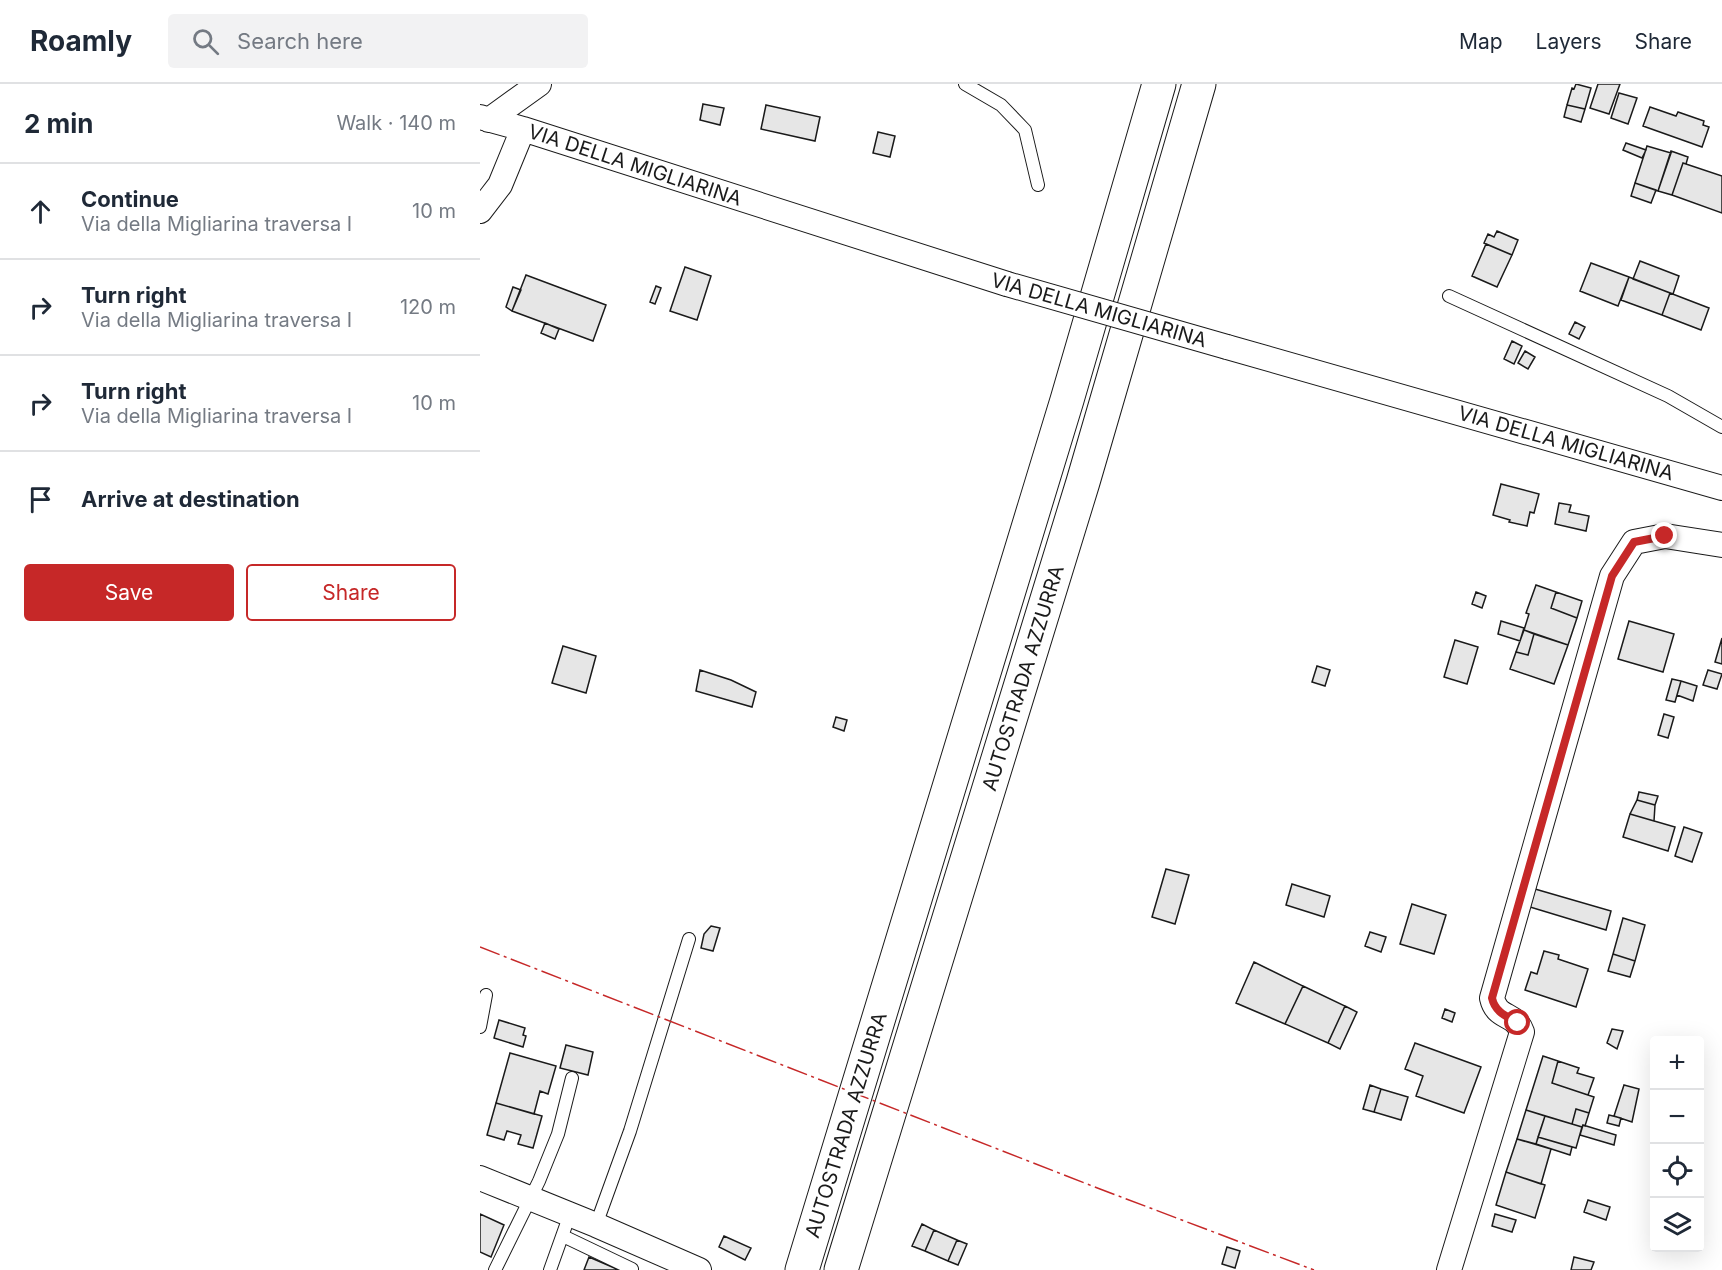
<!DOCTYPE html>
<html lang="en">
<head>
<meta charset="utf-8">
<style>
	:root { --surface:#fff; --page:#f2f2f3; --text:#1f2937; --muted:#747a83; --line:#e0e1e3; --accent:#c62828 }
	body { margin:0; font-family:Inter,sans-serif; background:var(--page); color:var(--text) }
	.controls { position:absolute; right:18px; bottom:18px; display:grid; overflow:hidden; border-radius:6px; box-shadow:0 6px 24px #0002 }
	.controls button { width:54px; height:54px; display:grid; place-items:center; padding:0; border:0; border-bottom:2px solid var(--line); background:var(--surface); color:var(--text); font:30px sans-serif }
	.stop { position:absolute; width:18px; height:18px; margin:-14px; border:4px solid #c62828; border-radius:50%; background:#fff }
	.stop.end { background:#c62828; border-color:#fff; box-shadow:0 2px 6px #0008 }
	.list { margin:0; padding:0; list-style:none }
	h2 { display:flex; justify-content:space-between; align-items:center; height:78px; margin:0; padding:0 24px; font-size:26px }
	h2 small { font-size:20px; font-weight:400; color:var(--muted) }
	.list li { display:grid; grid-template-columns:39px 1fr auto; gap:18px; align-items:center; box-sizing:border-box; height:96px; padding:0 24px; border-top:2px solid var(--line) }
	.list b { display:block; font-size:22px; white-space:nowrap }
	.list p { margin:0; font-size:20px; white-space:nowrap; color:var(--muted) }
	.list em { font-size:20px; font-style:normal; color:var(--muted) }
	.actions { display:flex; gap:12px; padding:18px 24px }
	.actions a { flex:1; padding:14px 0; border:2px solid var(--accent); border-radius:6px; text-align:center; font-size:21px; color:var(--accent) }
	.actions .main { background:var(--accent); color:#fff }
	.icon { flex:none; width:33px; height:33px; fill:none; stroke:currentColor; stroke-width:2; stroke-linecap:round; stroke-linejoin:round }
	.map { position:relative; flex:none; width:1242px; height:1186px; overflow:hidden }
	header { display:flex; align-items:center; gap:36px; box-sizing:border-box; height:84px; padding:0 30px; background:var(--surface); border-bottom:2px solid var(--line) }
	header strong { font-size:28px }
	nav { display:flex; gap:33px; margin-inline-start:auto; font-size:21px }
	.search { width:420px; height:54px; background:var(--page); display:flex; align-items:center; gap:15px; box-sizing:border-box; padding:0 21px; border-radius:6px; color:var(--muted); font-size:22px }
	main { display:flex }
	aside { flex:1; background:var(--surface) }
	.map>svg:first-child { display:block }
	.building { fill:#e6e6e6; stroke:#1a1a1a; stroke-width:1.5 }
	.lines { fill:none; stroke-linecap:round; stroke-linejoin:round }
	.lane-casing { stroke:#1a1a1a; stroke-width:14 }
	.street-casing { stroke:#1a1a1a; stroke-width:26 }
	.highway-casing { stroke:#1a1a1a; stroke-width:35 }
	.lane { stroke:#fff; stroke-width:12 }
	.street { stroke:#fff; stroke-width:24 }
	.highway { stroke:#fff; stroke-width:33 }
	.street-bridge-casing { stroke:#1a1a1a; stroke-width:26; stroke-linecap:butt }
	.street-bridge { stroke:#fff; stroke-width:24 }
	.power { stroke:#c62828; stroke-width:1.5; stroke-dasharray:21 4.5 3 4.5; stroke-linecap:butt }
	.route { stroke:#c62828; stroke-width:8 }
	.labels { text-anchor:middle; stroke-width:4.5; stroke-linejoin:round; paint-order:stroke }
	.street-label { font-size:20px; fill:#1a1a1a; stroke:#fff }
</style>
</head>
<body>
<header>
<strong>Roamly</strong>
<div class="search"><svg class="icon" aria-label="search" viewBox="0 0 24 24"><circle cx="10" cy="10" r="6"/><path d="M15 15l6 6"/></svg>Search here</div>
<nav><a>Map</a><a>Layers</a><a>Share</a></nav>
</header>
<main>
<aside>
<h2>2 min<small>Walk · 140 m</small></h2>
<ul class="list">
<li><svg class="icon" aria-label="ahead" viewBox="0 0 24 24"><path d="M12 20V5M6 11l6-6 6 6"/></svg><div><b>Continue</b><p>Via della Migliarina traversa I</p></div><em>10 m</em></li>
<li><svg class="icon" aria-label="right" viewBox="0 0 24 24"><path d="M7 20v-9h11M14 6l5 5-5 5"/></svg><div><b>Turn right</b><p>Via della Migliarina traversa I</p></div><em>120 m</em></li>
<li><svg class="icon" aria-label="right" viewBox="0 0 24 24"><path d="M7 20v-9h11M14 6l5 5-5 5"/></svg><div><b>Turn right</b><p>Via della Migliarina traversa I</p></div><em>10 m</em></li>
<li><svg class="icon" aria-label="arrive" viewBox="0 0 24 24"><path d="M6 21V4h12l-3 4 3 4H6"/></svg><div><b>Arrive at destination</b></div></li>
</ul>
<div class="actions"><a class="main">Save</a><a>Share</a></div>
</aside>
<div class="map">
<svg width="1242" height="1186" viewBox="0 0 1242 1186">
	<rect width="100%" height="100%" fill="#fff"/>
	<path class="building" d="M1096 0 1111 4 1105 25 1087 21 1092 4 1094 5Z
		M1118 0H1140L1129 30 1110 24Z
		M1139 9 1157 14 1148 40 1131 34Z
		M223 20 244 24 240 41 220 36Z
		M286 21 340 33 335 57 281 45Z
		M1087 21 1105 25 1101 38 1084 33Z
		M1170 23 1196 32 1198 28 1224 37 1223 41 1229 43 1222 63 1163 42Z
		M398 48 415 52 410 73 393 69Z
		M1146 59 1166 66 1162 74 1143 66Z
		M1167 62 1191 69 1178 107 1155 99Z
		M1191 67 1208 73 1206 80 1203 79 1192 111 1178 107Z
		M1203 79 1242 92V129L1192 111Z
		M1155 99 1176 106 1171 119 1151 112Z
		M1017 147 1038 156 1032 171 1004 159 1008 150 1014 153Z
		M1006 160 1032 171 1017 203 992 192Z
		M1160 177 1199 192 1193 210 1153 195Z
		M1111 179 1149 193 1138 222 1100 207Z
		M205 183 231 192 217 236 190 227Z
		M46 191 126 221 113 257 32 227Z
		M1149 193 1190 209 1182 231 1141 216Z
		M176 202 181 204 175 220 170 218Z
		M33 203 41 206 32 227 26 223Z
		M1190 209 1229 224 1221 246 1182 231Z
		M1095 238 1105 243 1099 255 1089 250Z
		M65 239 79 245 75 255 61 249Z
		M1032 257 1042 262 1034 280 1024 275Z
		M1045 267 1055 273 1048 285 1038 279Z
		M1021 400 1059 410 1054 429 1050 428 1047 442 1029 438 1030 436 1013 431Z
		M1079 419 1091 421 1089 428 1109 432 1106 447 1075 440Z
		M1056 501 1076 508 1071 524 1097 534 1088 561 1044 546 1049 530 1046 529Z
		M996 508 1006 512 1002 524 992 520Z
		M1076 508 1102 517 1097 534 1071 524Z
		M1021 537 1044 544 1040 557 1018 550Z
		M1149 537 1194 550 1183 588 1138 575Z
		M1044 546 1054 550 1048 571 1036 568Z
		M1054 550 1088 561 1074 600 1030 585 1036 568 1048 571Z
		M1242 554V580L1235 578Z
		M975 556 998 563 987 600 964 593Z
		M83 562 116 572 106 609 72 599Z
		M837 582 850 586 845 602 832 598Z
		M220 586 251 596 276 608 272 623 216 607Z
		M1228 586 1242 590 1237 605 1223 601Z
		M1192 595 1201 597 1195 618 1186 616Z
		M1201 597 1217 602 1213 617 1197 611Z
		M1184 630 1194 633 1188 654 1178 651Z
		M356 633 367 636 364 647 353 643Z
		M1159 708 1178 712 1175 721 1157 716Z
		M1157 716 1175 721 1174 737 1150 730Z
		M1150 730 1195 743 1188 767 1143 753Z
		M1204 743 1222 749 1212 778 1195 772Z
		M686 785 709 791 695 840 672 833Z
		M812 800 850 812 844 833 806 821Z
		M1055 805 1131 827 1126 846 1050 823Z
		M932 820 966 831 954 870 920 860Z
		M1143 834 1165 841 1155 877 1133 870Z
		M231 842 240 844 233 867 221 864 224 850Z
		M890 848 906 853 901 868 885 862Z
		M1064 867 1079 871 1078 875 1108 885 1096 923 1045 906 1051 888 1057 890Z
		M1133 870 1155 877 1150 893 1128 887Z
		M774 878 823 902 805 940 756 919Z
		M823 902 865 922 848 959 805 940Z
		M865 922 877 928 860 965 848 959Z
		M965 925 975 929 972 938 962 934Z
		M19 936 45 944 43 951 46 952 43 963 14 954Z
		M1132 945 1143 947 1137 965 1127 959Z
		M935 959 1001 983 984 1029 936 1012 943 992 925 985Z
		M86 961 113 968 108 991 80 984Z
		M30 969 76 982 68 1010 60 1007 54 1030 16 1019Z
		M1063 972 1078 977 1072 999 1114 1013 1109 1029 1096 1025 1092 1040 1046 1026Z
		M1078 977 1099 984 1097 989 1114 994 1108 1011 1072 999Z
		M890 1001 901 1005 894 1028 883 1025Z
		M1144 1001 1159 1005 1152 1038 1134 1032Z
		M901 1005 928 1013 921 1036 894 1028Z
		M16 1019 62 1032 53 1064 38 1060 41 1051 27 1047 24 1056 7 1051Z
		M1096 1025 1109 1029 1105 1042 1103 1041 1102 1043 1092 1040Z
		M1046 1026 1065 1032 1056 1060 1037 1055Z
		M1129 1031 1141 1034 1139 1042 1127 1039Z
		M1065 1032 1102 1043 1096 1064 1058 1053Z
		M1103 1041 1136 1051 1134 1061 1100 1051Z
		M1058 1053 1092 1063 1090 1071 1056 1060Z
		M1037 1055 1071 1065 1061 1100 1026 1088Z
		M1026 1088 1065 1101 1055 1134 1016 1121Z
		M1108 1116 1130 1123 1126 1136 1104 1128Z
		M0 1130 24 1141 11 1173 0 1168Z
		M1015 1130 1036 1136 1032 1148 1012 1142Z
		M442 1140 454 1146 445 1167 432 1162Z
		M454 1146 477 1156 468 1177 445 1167Z
		M244 1152 271 1164 265 1176 239 1163Z
		M477 1156 487 1160 478 1181 468 1177Z
		M747 1163 760 1167 755 1184 742 1180Z
		M109 1173 139 1186H104Z
		M1094 1173 1114 1178 1111 1186H1091Z"/>
	<g class="lines">
		<defs>
			<path id="lane" d="M485 0 521 21 545 46 558 101
				M969 212 1188 312 1242 343
				M0 943 6 911
				M116 1141 150 1047 209 855
				M83 1152 152 1185
				M15 1186 59 1097 78 1050 92 994
				M70 1186 90 1130"/>
			<path id="street" d="M0 33 43 45 527 200
				M9 36 59 0
				M0 127 20 101 43 45
				M747 263 1242 404
				M0 1094 116 1141 219 1186
				M969 1186 1042 948C1035 928 1017 936 1012 914L1132 492 1154 458 1185 452 1242 461"/>
			<path id="highway" d="M322 1186 587 316 679 0
				M361 1186 603 398 719 0"/>
		</defs>
		<use href="#lane" class="lane-casing"/>
		<use href="#street" class="street-casing"/>
		<use href="#highway" class="highway-casing"/>
		<use href="#lane" class="lane"/>
		<use href="#street" class="street"/>
		<use href="#highway" class="highway"/>
		<defs>
			<path id="street-bridge" d="M527 200 747 263"/>
		</defs>
		<use href="#street-bridge" class="street-bridge-casing"/>
		<use href="#street-bridge" class="street-bridge"/>
		<path class="power" d="M0 863 620 1105 834 1186"/>
	</g>
	<g class="lines">
		<path class="route" d="M1038 939C1026 932 1015 928 1012 914L1132 492 1154 458 1185 452"/>
	</g>
	<g class="labels">
		<g class="street-label">
			<text transform="translate(155 81) rotate(18)" y="7">VIA DELLA MIGLIARINA</text>
			<text transform="translate(619 226) rotate(16)" y="7">VIA DELLA MIGLIARINA</text>
			<text transform="translate(1086 359) rotate(16)" y="7">VIA DELLA MIGLIARINA</text>
			<text transform="translate(543 594) rotate(-73)" y="7">AUTOSTRADA AZZURRA</text>
			<text transform="translate(366 1041) rotate(-73)" y="7">AUTOSTRADA AZZURRA</text>
		</g>
	</g>
</svg>
<div class="controls">
<button>+</button>
<button>−</button>
<button><svg class="icon" aria-label="locate" viewBox="0 0 24 24"><circle cx="12" cy="12" r="6"/><path d="M12 2v4M12 18v4M2 12h4M18 12h4"/></svg></button>
<button><svg class="icon" aria-label="layers" viewBox="0 0 24 24"><path d="M12 4l9 5-9 5-9-5zM3 14l9 5 9-5"/></svg></button>
</div>
<div class="stop" style="left:1038px;top:939px"></div>
<div class="stop end" style="left:1185px;top:452px"></div>
</div>
</main>
</body>
</html>
